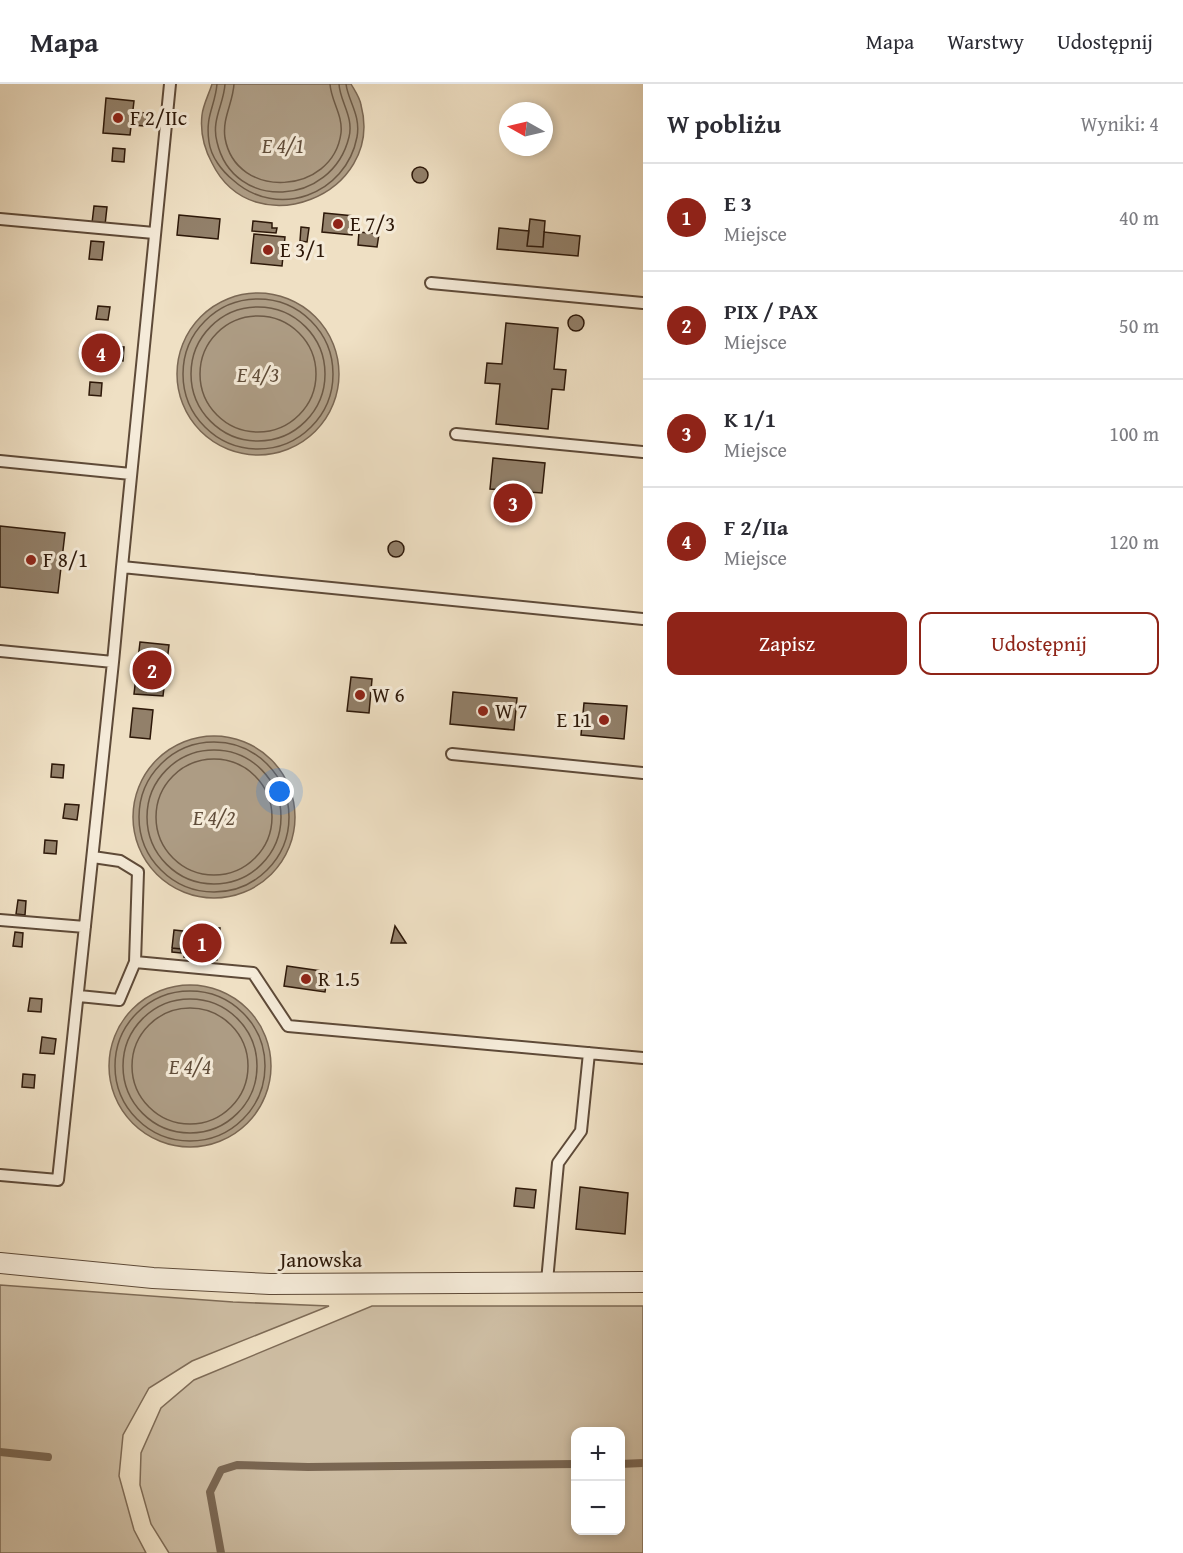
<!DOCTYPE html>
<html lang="pl">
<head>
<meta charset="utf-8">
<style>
	:root { --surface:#fff; --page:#f2f2f3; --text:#2b2b33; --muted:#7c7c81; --line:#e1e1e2; --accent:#8f2418 }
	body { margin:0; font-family:"Gentium Book Plus",serif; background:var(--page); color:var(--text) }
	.controls { position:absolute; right:18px; bottom:18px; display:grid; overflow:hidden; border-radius:12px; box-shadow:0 3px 9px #0003 }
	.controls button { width:54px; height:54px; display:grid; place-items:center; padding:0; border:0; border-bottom:2px solid var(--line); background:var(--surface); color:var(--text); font:30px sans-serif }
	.compass { position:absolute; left:499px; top:18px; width:54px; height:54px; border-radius:50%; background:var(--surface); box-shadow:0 3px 9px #0003; rotate:278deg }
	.you { position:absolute; left:280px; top:708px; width:21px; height:21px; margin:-15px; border:4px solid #fff; border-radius:50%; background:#1a73e8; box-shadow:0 0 0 9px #1a73e833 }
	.badge { display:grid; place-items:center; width:39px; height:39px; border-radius:50%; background:var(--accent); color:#fff; font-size:20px; font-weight:700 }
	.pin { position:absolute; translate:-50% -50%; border:3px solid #fff; box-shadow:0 2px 6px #0006 }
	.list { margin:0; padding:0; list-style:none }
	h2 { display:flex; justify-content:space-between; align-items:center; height:78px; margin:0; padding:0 24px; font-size:26px }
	h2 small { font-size:20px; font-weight:400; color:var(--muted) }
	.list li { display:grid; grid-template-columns:39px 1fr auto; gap:18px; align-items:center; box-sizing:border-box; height:108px; padding:0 24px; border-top:2px solid var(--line) }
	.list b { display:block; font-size:22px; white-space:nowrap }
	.list p { margin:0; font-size:20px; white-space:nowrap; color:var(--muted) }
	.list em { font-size:20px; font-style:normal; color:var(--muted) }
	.actions { display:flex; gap:12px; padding:18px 24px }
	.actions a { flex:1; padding:14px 0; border:2px solid var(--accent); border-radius:12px; text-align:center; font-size:21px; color:var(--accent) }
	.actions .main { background:var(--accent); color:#fff }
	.map { position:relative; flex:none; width:643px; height:1469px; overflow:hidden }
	header { display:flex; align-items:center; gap:36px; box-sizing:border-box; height:84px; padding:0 30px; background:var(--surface); border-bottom:2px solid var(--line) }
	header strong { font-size:28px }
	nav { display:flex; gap:33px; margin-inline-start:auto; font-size:21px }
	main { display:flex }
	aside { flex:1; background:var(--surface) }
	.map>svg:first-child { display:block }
	.green { fill:#cebea4; stroke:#7e6b56; stroke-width:1.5; fill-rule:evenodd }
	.water { fill:#ad9c84; stroke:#7a6753; stroke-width:1.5 }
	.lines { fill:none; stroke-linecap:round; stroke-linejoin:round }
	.shore { stroke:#6d5a46; stroke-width:1.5 }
	.stream { stroke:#7a6753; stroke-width:8 }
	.building { fill:#92806a; stroke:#2d1809; stroke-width:1.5 }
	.service-casing { stroke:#5e4a38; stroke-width:14 }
	.minor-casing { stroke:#5e4a38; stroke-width:22 }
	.service { stroke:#f5ebd9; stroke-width:10 }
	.minor { stroke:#f5ebd9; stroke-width:20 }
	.poi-dot { fill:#8f2418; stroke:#f5ebd9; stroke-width:2 }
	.labels { text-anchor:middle; stroke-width:6; stroke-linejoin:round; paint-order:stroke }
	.poi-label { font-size:21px; fill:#2d1809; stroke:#f5ebd9; text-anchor:start }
	.street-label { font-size:21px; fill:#2d1809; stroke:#f5ebd9 }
	.water-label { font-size:22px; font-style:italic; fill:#604d3a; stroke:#f5ebd9 }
</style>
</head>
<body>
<header>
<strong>Mapa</strong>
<nav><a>Mapa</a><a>Warstwy</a><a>Udostępnij</a></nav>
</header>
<main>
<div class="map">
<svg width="643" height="1469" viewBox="0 0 643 1469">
	<rect width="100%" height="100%" fill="#efe0c4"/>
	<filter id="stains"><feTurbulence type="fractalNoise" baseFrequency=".00333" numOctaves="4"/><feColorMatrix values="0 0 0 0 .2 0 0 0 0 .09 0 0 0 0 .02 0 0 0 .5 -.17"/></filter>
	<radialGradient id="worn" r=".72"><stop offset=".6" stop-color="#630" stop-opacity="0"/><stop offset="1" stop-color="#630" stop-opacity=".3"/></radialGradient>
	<path class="green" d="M0 1201 233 1218 329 1222 192 1277 149 1304 123 1351 119 1392 134 1446 146 1469H0Z
		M372 1222H643V1469H169L151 1440 140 1401 141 1369 161 1324 194 1296ZM576 1348H620V1446H576Z"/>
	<path class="water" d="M212 0H351C355 7 360 14 361 21 385 111 253 163 212 79 204 64 200 48 202 31 203 21 209 10 212 0Z
		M177 290a81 81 0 1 1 162 0a81 81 0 1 1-162 0Z
		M133 733a81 81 0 1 1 162 0a81 81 0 1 1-162 0Z
		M109 982a81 81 0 1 1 162 0a81 81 0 1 1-162 0Z"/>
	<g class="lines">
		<path class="shore" d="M217 0C215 23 205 31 209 58 211 73 222 87 233 96 277 136 346 111 357 53 361 31 348 17 346 0
			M225 0C224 20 211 36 217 58 233 128 332 123 349 53 354 33 340 18 339 0
			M234 0C233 19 222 34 225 54 236 117 333 111 341 49 343 31 331 17 330 0
			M183 290a75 75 0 1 1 150 0a75 75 0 1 1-150 0Z
			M191 290a67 67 0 1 1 134 0a67 67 0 1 1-134 0Z
			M200 290a58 58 0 1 1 116 0a58 58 0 1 1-116 0Z
			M139 733a75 75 0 1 1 150 0a75 75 0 1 1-150 0Z
			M147 733a67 67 0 1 1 134 0a67 67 0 1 1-134 0Z
			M156 733a58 58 0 1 1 116 0a58 58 0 1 1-116 0Z
			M115 982a75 75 0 1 1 150 0a75 75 0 1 1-150 0Z
			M123 982a67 67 0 1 1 134 0a67 67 0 1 1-134 0Z
			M132 982a58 58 0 1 1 116 0a58 58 0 1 1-116 0Z"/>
		<path class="stream" d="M0 1368 48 1373
			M620 1380 643 1379
			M221 1469 210 1408 221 1386 237 1381 308 1383 576 1380"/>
	</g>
	<path class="building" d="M106 14 134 17 130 51 103 49Z
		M132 28 147 29 145 42 131 41Z
		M113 64 125 65 124 78 112 77Z
		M412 91a8 8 0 1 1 16 0a8 8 0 1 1-16 0Z
		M94 122 107 123 105 141 92 139Z
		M324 129 354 132 352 151 322 148Z
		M179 131 220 135 218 155 177 151Z
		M530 135 545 137 543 163 527 162Z
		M253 137 272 139V144H277L276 149 252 147Z
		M301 143 309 144 307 158 300 157Z
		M499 144 529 147 527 162 543 163 544 148 580 152 578 172 497 165Z
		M359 148 379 150 377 163 358 161Z
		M254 150 285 153 282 182 251 179Z
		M91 157 104 158 102 176 89 175Z
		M98 222 110 223 108 236 96 235Z
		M568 239a8 8 0 1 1 16 0a8 8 0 1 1-16 0Z
		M506 239 558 244 554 285 566 286 564 306 552 305 548 345 496 340 500 300 485 299 487 279 502 280Z
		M94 249 111 251 108 285 91 284Z
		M110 262 124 263 123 277 108 275Z
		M90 298 102 299 101 312 89 311Z
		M493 374 545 379 542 409 490 405Z
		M504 406 525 408 522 431 502 429Z
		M0 442 65 449 58 509 0 503Z
		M388 465a8 8 0 1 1 16 0a8 8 0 1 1-16 0Z
		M140 558 169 561 163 612 134 610Z
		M351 593 372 595 369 629 347 627Z
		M453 608 517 614 514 646 450 640Z
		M584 619 627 622 624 655 581 651Z
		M133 624 153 626 150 655 130 653Z
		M52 680 64 681 63 694 51 693Z
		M65 720 79 721 77 736 63 734Z
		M45 756 57 757 56 770 44 769Z
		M18 816 26 817 25 831 16 830Z
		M395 842 406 859H391Z
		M188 843 220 844 217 876 184 873Z
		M174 846 183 847 181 865 172 864Z
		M15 848 23 849 22 863 13 862Z
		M172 864 181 865V869L172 868Z
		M287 882 328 888 325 908 284 902Z
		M30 914 42 915 41 928 28 927Z
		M42 953 56 955 54 970 40 969Z
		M23 990 35 991 34 1004 22 1003Z
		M580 1103 628 1109 625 1150 576 1145Z
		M516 1104 536 1106 534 1124 514 1122Z"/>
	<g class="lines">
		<defs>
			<path id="service" d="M0 135 154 149
				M431 199 643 219
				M456 350 643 368
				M0 377 131 390
				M122 483 170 0
				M0 567 113 578 58 1096 0 1091
				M113 578 122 483 643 535
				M452 670 643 689
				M93 773 120 777 138 788 135 878
				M0 836 85 843
				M79 912 119 916 135 878 253 889 288 942 643 974
				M547 1197 558 1079 581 1047 589 969"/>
			<path id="minor" d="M0 1179 153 1194 270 1200 643 1198"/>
		</defs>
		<use href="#service" class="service-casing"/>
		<use href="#minor" class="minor-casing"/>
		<use href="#service" class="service"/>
		<use href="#minor" class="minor"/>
	</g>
	<g class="poi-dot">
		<circle cx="118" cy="34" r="6"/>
		<circle cx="338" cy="140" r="6"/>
		<circle cx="268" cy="166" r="6"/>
		<circle cx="31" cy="476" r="6"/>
		<circle cx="360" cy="611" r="6"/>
		<circle cx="483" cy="627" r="6"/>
		<circle cx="604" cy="636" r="6"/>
		<circle cx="306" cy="895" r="6"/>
	</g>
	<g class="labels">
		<g class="poi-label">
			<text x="130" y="41">F 2/IIc</text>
			<text x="350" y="147">E 7/3</text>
			<text x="280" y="173">E 3/1</text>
			<text x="43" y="483">F 8/1</text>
			<text x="372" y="618">W 6</text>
			<text x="495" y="634">W 7</text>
			<text x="592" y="643" text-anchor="end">E 11</text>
			<text x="318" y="902">R 1.5</text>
		</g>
		<g class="street-label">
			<text x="321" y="1183">Janowska</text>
		</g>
		<g class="water-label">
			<text x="283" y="69">E 4/1</text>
			<text x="258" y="298">E 4/3</text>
			<text x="214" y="741">E 4/2</text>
			<text x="190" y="990">E 4/4</text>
		</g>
	</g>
	<rect width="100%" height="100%" filter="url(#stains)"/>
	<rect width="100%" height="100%" fill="url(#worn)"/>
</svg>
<div class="controls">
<button>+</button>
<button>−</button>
</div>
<svg class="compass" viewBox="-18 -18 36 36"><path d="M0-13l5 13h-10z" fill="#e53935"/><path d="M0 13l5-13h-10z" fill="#7c7c81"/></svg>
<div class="you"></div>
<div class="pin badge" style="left:202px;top:859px">1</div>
<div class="pin badge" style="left:152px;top:586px">2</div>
<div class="pin badge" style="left:513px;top:419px">3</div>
<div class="pin badge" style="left:101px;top:269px">4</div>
</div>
<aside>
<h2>W pobliżu<small>Wyniki: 4</small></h2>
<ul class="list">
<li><span class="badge">1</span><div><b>E 3</b><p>Miejsce</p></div><em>40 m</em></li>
<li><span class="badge">2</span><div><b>PIX / PAX</b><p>Miejsce</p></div><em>50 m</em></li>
<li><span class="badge">3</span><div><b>K 1/1</b><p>Miejsce</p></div><em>100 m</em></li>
<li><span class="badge">4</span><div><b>F 2/IIa</b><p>Miejsce</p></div><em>120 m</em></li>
</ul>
<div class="actions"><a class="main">Zapisz</a><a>Udostępnij</a></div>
</aside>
</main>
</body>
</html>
